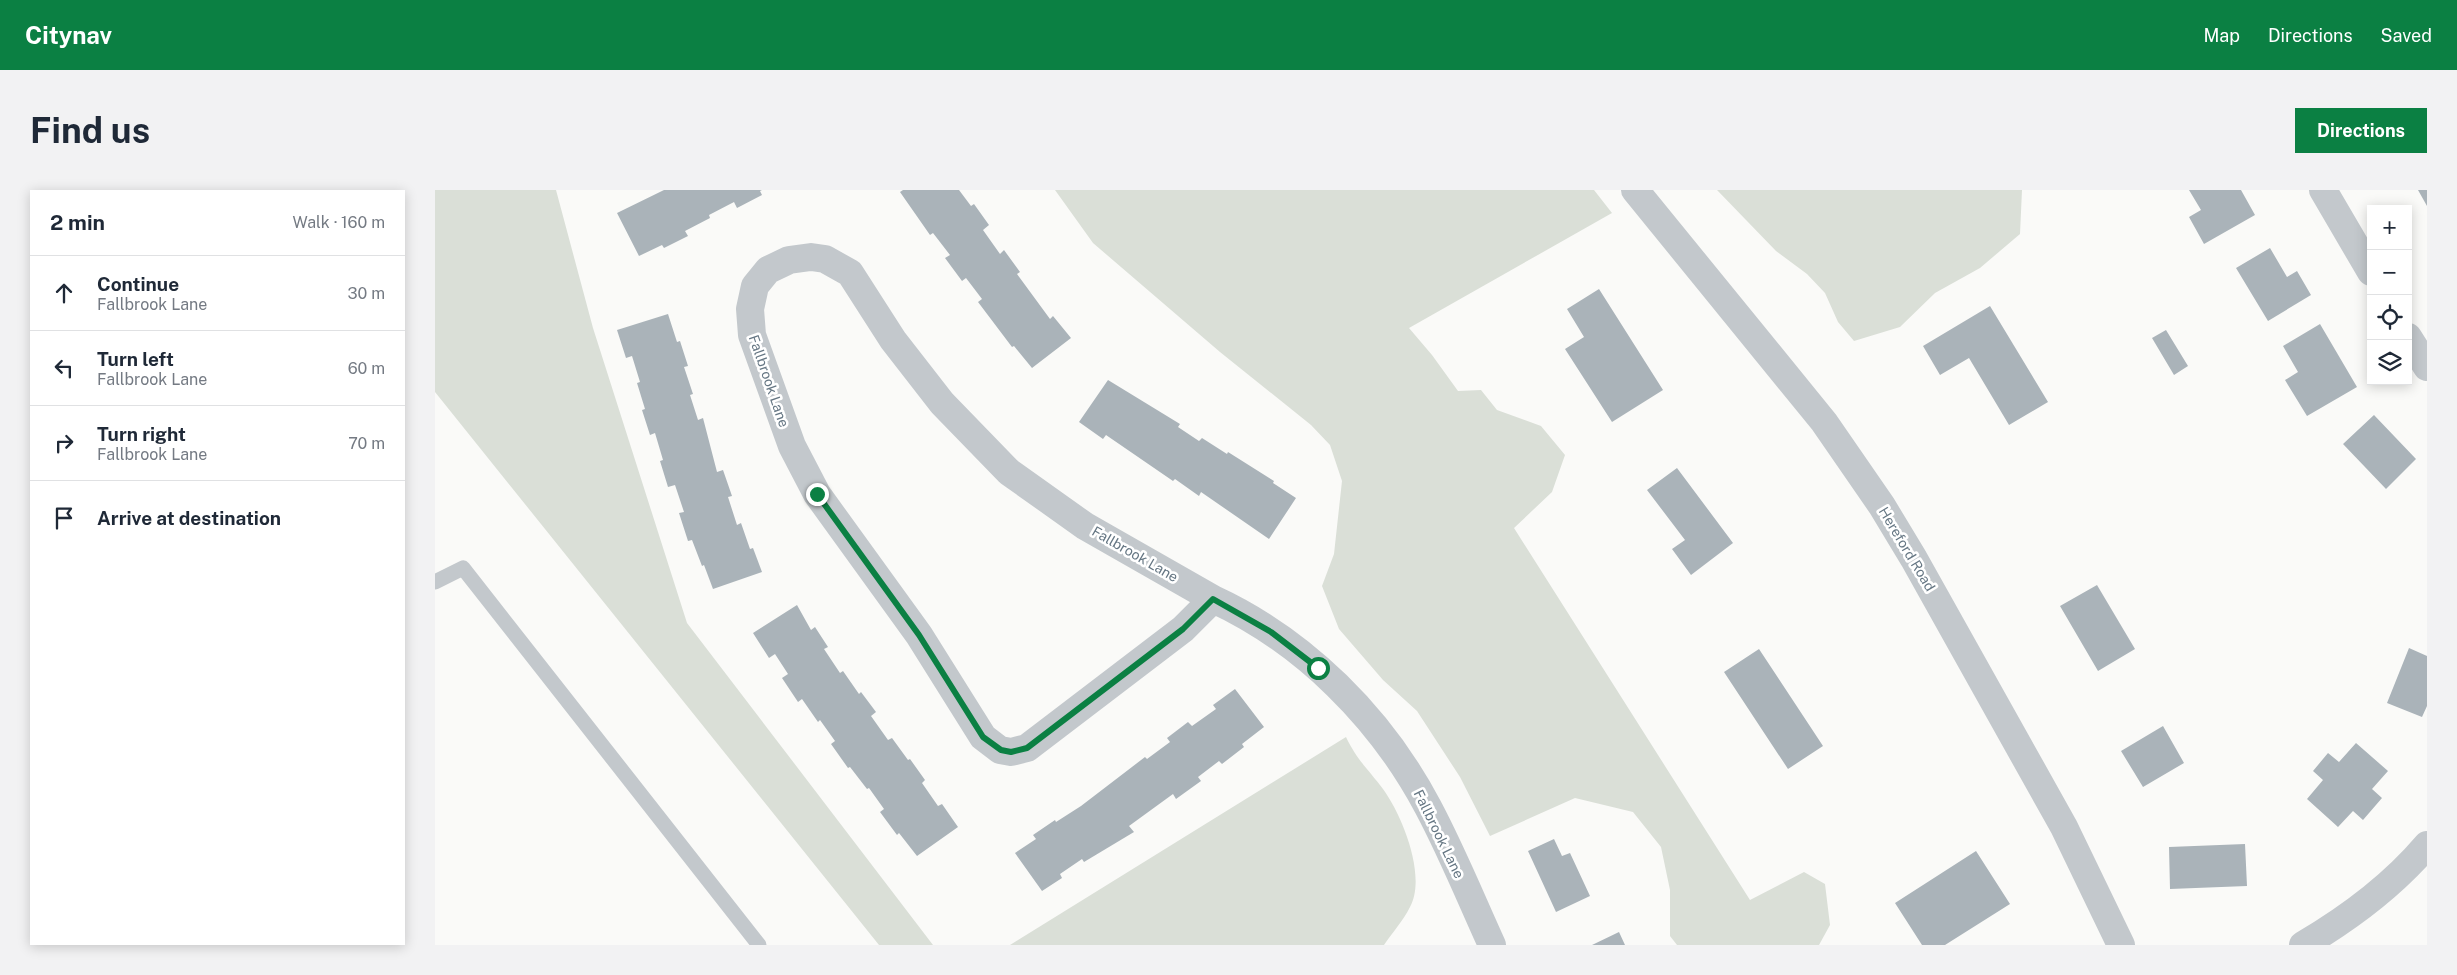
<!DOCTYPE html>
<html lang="en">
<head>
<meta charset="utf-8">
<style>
	:root { --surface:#fff; --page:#f2f2f3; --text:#1f2937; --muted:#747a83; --line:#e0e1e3; --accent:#0b8043 }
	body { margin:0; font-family:"Public Sans",sans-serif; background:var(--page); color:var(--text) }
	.controls { position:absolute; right:15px; top:15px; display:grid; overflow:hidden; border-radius:0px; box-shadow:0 2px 12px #0003 }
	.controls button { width:45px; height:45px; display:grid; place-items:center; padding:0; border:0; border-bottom:1px solid var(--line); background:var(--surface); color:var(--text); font:25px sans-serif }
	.stop { position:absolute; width:15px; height:15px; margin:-11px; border:4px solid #0b8043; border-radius:50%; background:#fff }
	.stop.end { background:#0b8043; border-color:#fff; box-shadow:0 1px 5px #0008 }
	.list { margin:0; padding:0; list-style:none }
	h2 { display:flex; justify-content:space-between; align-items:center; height:65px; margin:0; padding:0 20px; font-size:21px }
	h2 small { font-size:16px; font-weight:400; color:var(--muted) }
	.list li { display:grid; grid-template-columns:32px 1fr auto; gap:15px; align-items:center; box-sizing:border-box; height:75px; padding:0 20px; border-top:1px solid var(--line) }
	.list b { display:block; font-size:19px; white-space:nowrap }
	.list p { margin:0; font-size:16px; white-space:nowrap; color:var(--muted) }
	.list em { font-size:16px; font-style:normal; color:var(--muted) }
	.icon { flex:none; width:28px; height:28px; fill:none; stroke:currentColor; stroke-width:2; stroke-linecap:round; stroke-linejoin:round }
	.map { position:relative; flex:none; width:1992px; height:755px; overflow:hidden; border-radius:0px }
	header { display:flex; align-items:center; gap:30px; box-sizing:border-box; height:70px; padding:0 25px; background:var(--accent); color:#fff }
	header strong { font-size:24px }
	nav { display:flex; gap:28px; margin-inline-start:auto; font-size:18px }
	.intro { display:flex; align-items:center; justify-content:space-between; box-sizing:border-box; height:120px; padding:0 30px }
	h1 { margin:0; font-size:35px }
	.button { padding:12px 22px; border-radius:0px; background:var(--accent); color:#fff; font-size:18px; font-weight:700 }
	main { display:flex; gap:30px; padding:0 30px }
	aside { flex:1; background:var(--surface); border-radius:0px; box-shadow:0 2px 12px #0003 }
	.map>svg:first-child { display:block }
	.green { fill:#dadfd7 }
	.building { fill:#aab3b9 }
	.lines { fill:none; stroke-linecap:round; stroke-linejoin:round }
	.service { stroke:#c3c8cc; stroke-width:15 }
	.minor { stroke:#c3c8cc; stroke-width:28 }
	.tertiary { stroke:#c3c8cc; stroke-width:28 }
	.route { stroke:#0b8043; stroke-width:6 }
	.labels { text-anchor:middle; stroke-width:5; stroke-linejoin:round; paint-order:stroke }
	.street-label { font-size:14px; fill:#657683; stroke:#fff }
</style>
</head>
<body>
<header>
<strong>Citynav</strong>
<nav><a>Map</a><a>Directions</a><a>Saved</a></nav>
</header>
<div class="intro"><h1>Find us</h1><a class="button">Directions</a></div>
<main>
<aside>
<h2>2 min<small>Walk · 160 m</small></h2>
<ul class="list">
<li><svg class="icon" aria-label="ahead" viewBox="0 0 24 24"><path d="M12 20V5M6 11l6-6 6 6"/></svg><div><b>Continue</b><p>Fallbrook Lane</p></div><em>30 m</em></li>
<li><svg class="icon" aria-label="left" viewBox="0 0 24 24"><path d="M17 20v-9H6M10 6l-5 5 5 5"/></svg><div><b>Turn left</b><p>Fallbrook Lane</p></div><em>60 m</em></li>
<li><svg class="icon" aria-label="right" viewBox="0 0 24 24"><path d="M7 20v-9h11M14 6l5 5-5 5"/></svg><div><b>Turn right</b><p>Fallbrook Lane</p></div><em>70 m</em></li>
<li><svg class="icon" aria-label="arrive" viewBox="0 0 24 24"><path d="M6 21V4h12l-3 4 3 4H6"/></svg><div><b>Arrive at destination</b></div></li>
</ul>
</aside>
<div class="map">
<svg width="1992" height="755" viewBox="0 0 1992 755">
	<rect width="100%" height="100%" fill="#fafaf8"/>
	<path class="green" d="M0 0H121L158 138 252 433 498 755H444L0 202Z
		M620 0H1159L1177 23 974 138 997 165 1023 201 1046 200 1062 220 1106 236 1130 265 1117 302 1079 338 1315 710 1369 682 1390 694 1395 735 1384 755H1242L1235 746V700L1226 657 1198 622 1140 608 1055 646 1025 587 982 521 948 490 904 439 887 396 899 364 907 291 895 255 876 235 785 162 658 53Z
		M1282 0H1587L1585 44 1545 78 1500 103 1465 137 1419 151 1403 132 1390 103 1372 84 1341 61Z
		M911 547C922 570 933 579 948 599 967 625 992 686 975 717 968 731 957 743 949 755H575Z"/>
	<path class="building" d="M229 0H327L325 1 327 5 302 18 299 12 274 25 275 28 250 41 253 46 229 58 227 55 204 66 182 23Z
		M468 0H524L536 16 539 14 554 35 548 40 565 64 569 60 585 82 582 84 615 129 618 126 636 148 597 178 579 156 577 157 543 112 547 109 531 88 527 91 510 68 515 65 498 43 495 45 465 2Z
		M1754 0H1806L1820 25 1769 54 1754 27 1766 20Z
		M1983 0H1992V16Z
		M1835 58 1852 87 1862 81 1876 105 1833 131 1801 78Z
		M1164 99 1228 200 1177 232 1130 159 1149 147 1132 119Z
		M1555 116 1613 212 1574 235 1534 168 1505 185 1488 156Z
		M233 124 242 152 245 151 253 176 249 177 258 204 255 205 263 230 268 228 282 282 288 280 297 306 293 307 302 335 306 333 315 359 318 358 327 382 278 399 269 375 267 376 257 350 253 351 244 323 249 322 240 295 233 297 225 271 228 270 220 243 215 245 207 220 210 219 202 193 205 192 197 166 191 168 182 140Z
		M1885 134 1922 197 1872 226 1850 190 1863 182 1848 156Z
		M1731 140 1753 176 1739 185 1717 148Z
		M673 190 745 234 743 237 764 251 767 248 792 264 793 262 839 291 838 293 861 308 834 349 766 302 764 306 740 289 738 291 671 245 668 249 644 232Z
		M1939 225 1981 269 1951 299 1908 254Z
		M1242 278 1298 353 1256 385 1237 359 1250 350 1212 300Z
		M1662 395 1700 459 1663 481 1625 416Z
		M362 415 376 440 380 437 393 457 389 459 405 483 408 481 424 504 426 502 441 522 436 526 453 550 457 548 473 570 475 569 490 590 487 593 503 616 507 614 523 637 482 666 464 643 462 645 445 622 449 619 434 598 432 599 415 577 413 578 396 554 400 551 385 530 383 532 367 509 363 512 347 488 353 484 340 464 334 468 318 443Z
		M1974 458 1992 466V516L1987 527 1952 513Z
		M1324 459 1388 556 1353 579 1289 482Z
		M800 499 829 537 807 554 809 557 787 574 784 571 763 587 766 591 741 609 738 604 694 636 699 642 649 672 647 669 625 684 627 688 607 701 580 663 601 649 598 645 620 630 621 632 646 616 710 567 712 569 735 552 732 548 753 532 757 536 781 519 778 515Z
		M1728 536 1749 573 1708 597 1686 561Z
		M1921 553 1953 581 1937 599 1947 608 1928 630 1918 621 1903 637 1872 609 1888 590 1878 581 1893 563 1904 572Z
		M1119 649 1127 666 1135 663 1155 706 1121 722 1093 661Z
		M1810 654 1812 696 1735 699 1734 657Z
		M1541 661 1575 714 1510 755H1487L1460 713Z
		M1184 742 1190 755H1157Z"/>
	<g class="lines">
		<path class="service" d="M0 392 28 378 324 755"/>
		<path class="minor" d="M1888 0 1936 82
			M376 67 390 69 415 83 458 150 507 213 574 282 650 336 778 409 748 439 592 558 576 562 565 560 548 547 484 445 382 304 357 256 317 145 315 119 320 96 333 80 354 70Z
			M1973 147 1992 177
			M778 409C869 451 946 528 993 617 1017 662 1036 709 1057 755"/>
		<path class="tertiary" d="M1200 0 1389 232 1447 316 1479 369 1629 637 1686 755
			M1868 755C1914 728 1958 695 1992 655"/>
	</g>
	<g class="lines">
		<path class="route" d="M382 304 484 445 548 547 566 560 576 562 592 558 748 439 778 409 836 442 883 478"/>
	</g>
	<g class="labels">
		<g class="street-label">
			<text transform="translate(334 191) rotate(71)" y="5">Fallbrook Lane</text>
			<text transform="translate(1472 359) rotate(59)" y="5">Hereford Road</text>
			<text transform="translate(700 364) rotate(30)" y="5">Fallbrook Lane</text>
			<text transform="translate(1004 644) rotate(64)" y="5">Fallbrook Lane</text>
		</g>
	</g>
</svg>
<div class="controls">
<button>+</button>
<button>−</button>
<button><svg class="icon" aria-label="locate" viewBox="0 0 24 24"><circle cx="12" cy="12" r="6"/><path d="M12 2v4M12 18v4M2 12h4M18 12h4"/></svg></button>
<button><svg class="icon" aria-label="layers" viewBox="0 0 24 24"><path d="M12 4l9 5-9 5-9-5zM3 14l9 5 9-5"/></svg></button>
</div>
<div class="stop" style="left:883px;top:478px"></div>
<div class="stop end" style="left:382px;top:304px"></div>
</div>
</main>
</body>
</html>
